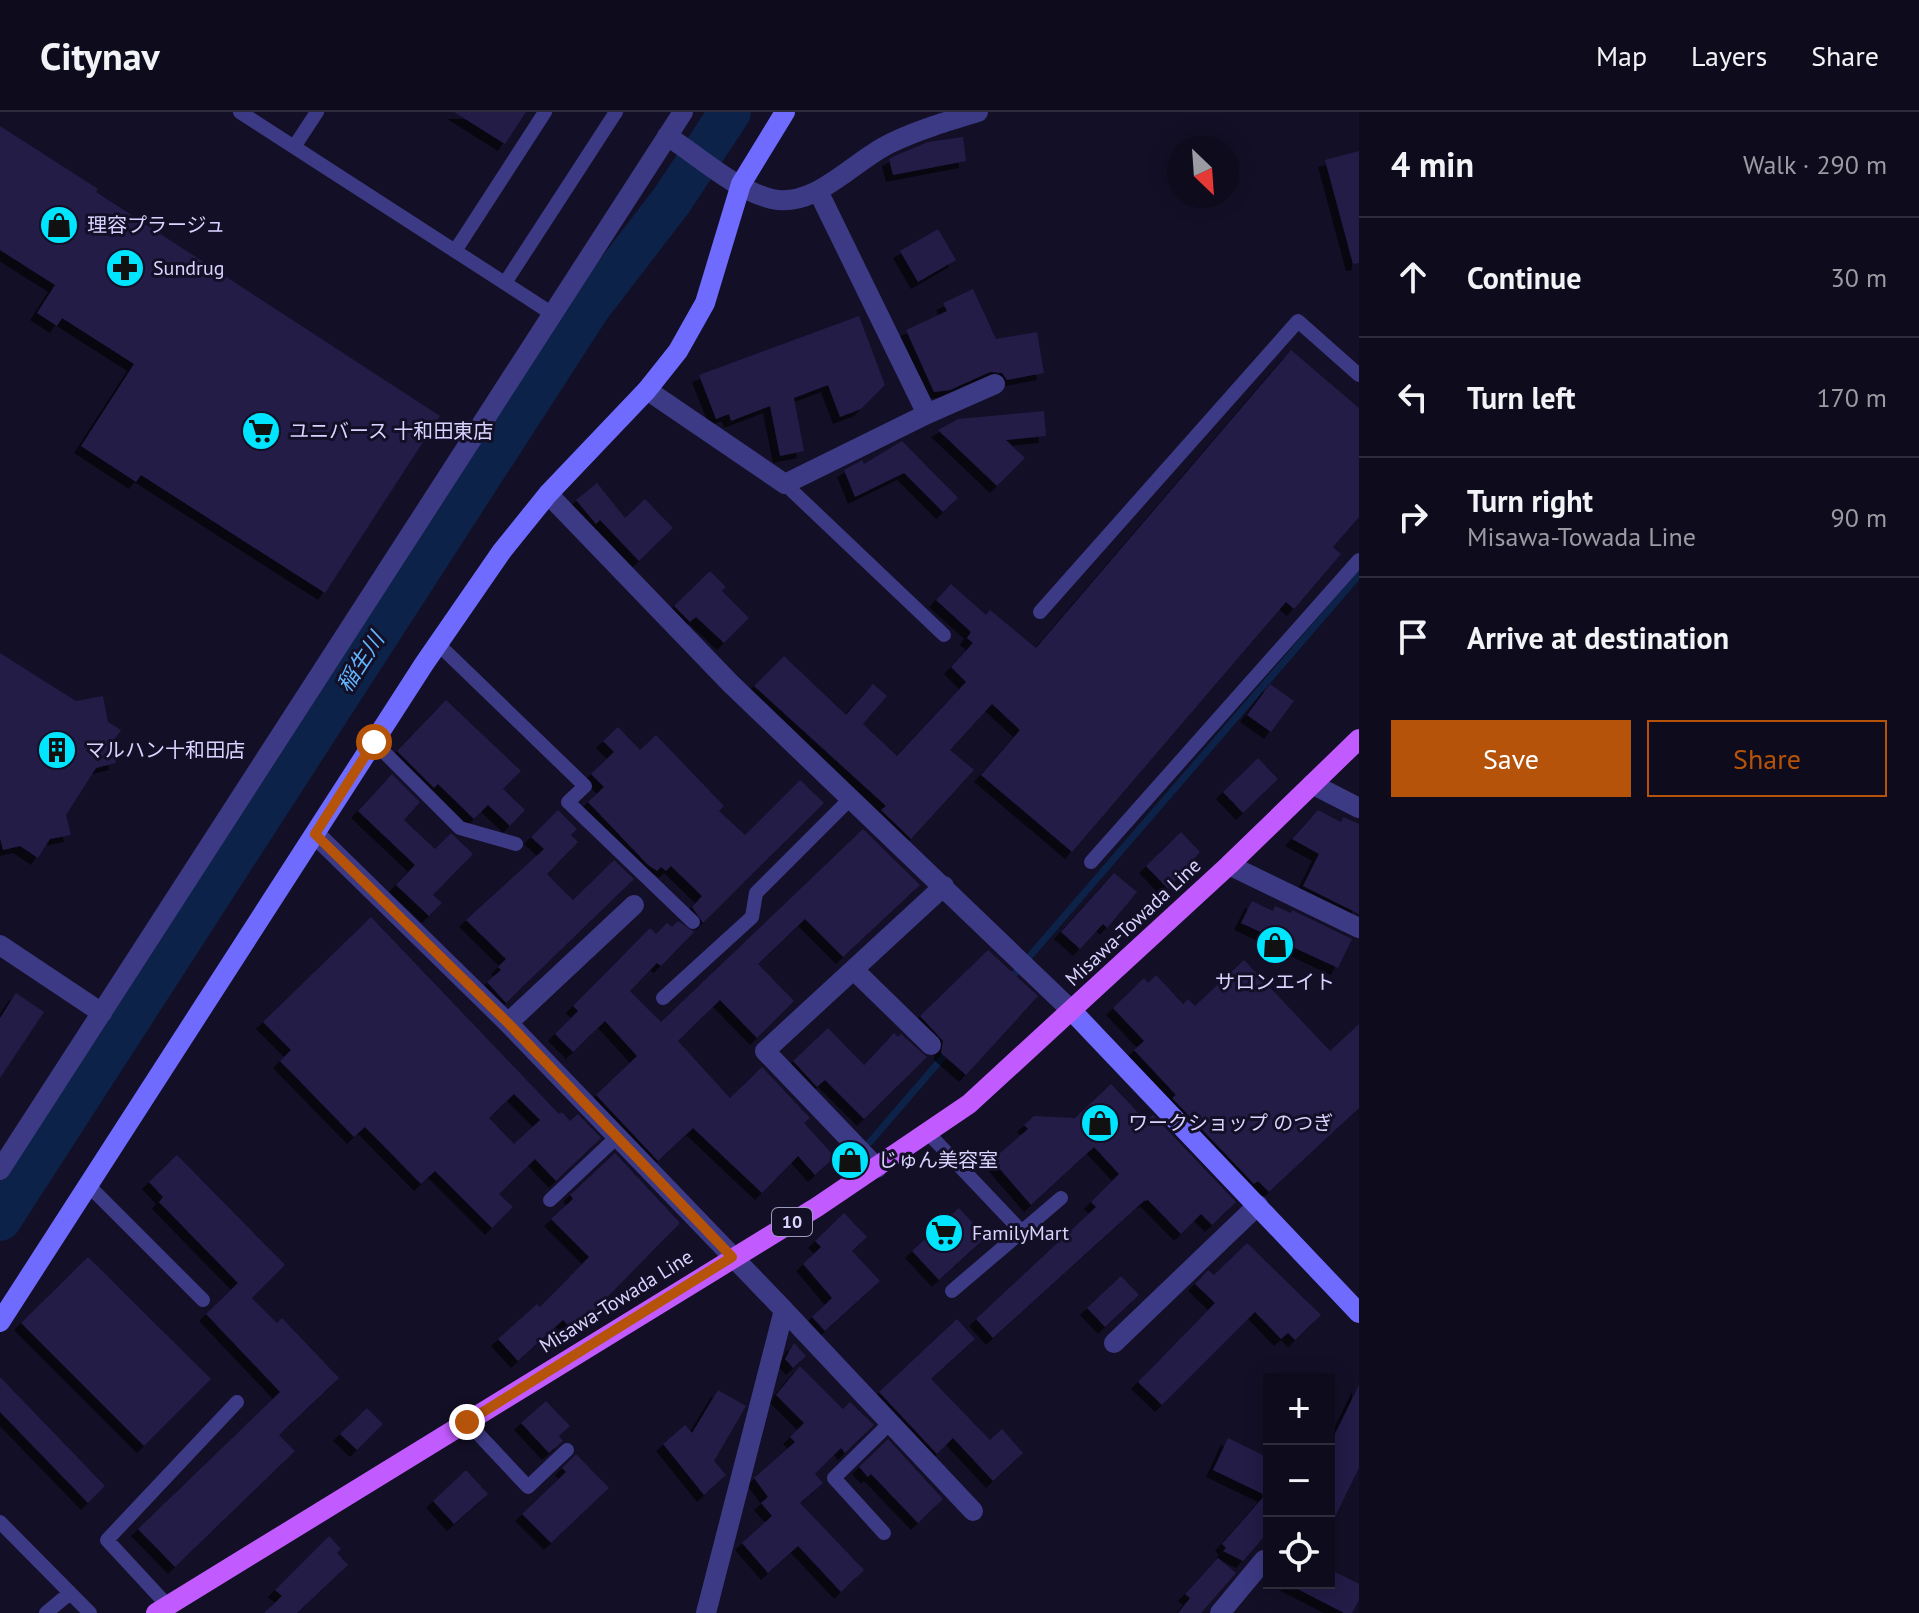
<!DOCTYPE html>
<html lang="en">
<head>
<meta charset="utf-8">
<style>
	:root { --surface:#0e0b1c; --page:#1c1929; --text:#f1f3f6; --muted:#9b9ba3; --line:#2e2b3b; --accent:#b45309 }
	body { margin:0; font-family:"PT Sans","Noto Sans JP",sans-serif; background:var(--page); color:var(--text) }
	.controls { position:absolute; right:24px; bottom:24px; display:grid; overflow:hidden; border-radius:0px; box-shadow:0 4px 20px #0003 }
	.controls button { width:72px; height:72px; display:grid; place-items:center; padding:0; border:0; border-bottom:2px solid var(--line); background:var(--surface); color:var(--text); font:40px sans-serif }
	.compass { position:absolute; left:1167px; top:24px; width:72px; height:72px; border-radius:50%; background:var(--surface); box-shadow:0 4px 20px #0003; rotate:155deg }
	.stop { position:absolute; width:24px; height:24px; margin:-18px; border:6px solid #b45309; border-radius:50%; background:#fff }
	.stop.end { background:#b45309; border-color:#fff; box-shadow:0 2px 8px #0008 }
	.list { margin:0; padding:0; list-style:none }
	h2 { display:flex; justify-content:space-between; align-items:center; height:104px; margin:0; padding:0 32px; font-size:34px }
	h2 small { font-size:26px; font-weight:400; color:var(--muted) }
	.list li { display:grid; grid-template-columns:52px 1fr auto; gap:24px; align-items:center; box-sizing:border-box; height:120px; padding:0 32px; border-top:2px solid var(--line) }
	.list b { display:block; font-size:30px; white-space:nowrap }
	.list p { margin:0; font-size:26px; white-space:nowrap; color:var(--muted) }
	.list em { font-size:26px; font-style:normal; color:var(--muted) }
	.actions { display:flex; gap:16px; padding:24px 32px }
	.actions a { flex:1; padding:18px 0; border:2px solid var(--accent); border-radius:0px; text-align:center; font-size:28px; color:var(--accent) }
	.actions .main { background:var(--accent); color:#fff }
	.icon { flex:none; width:44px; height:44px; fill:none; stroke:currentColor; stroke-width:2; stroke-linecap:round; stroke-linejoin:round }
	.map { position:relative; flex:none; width:1359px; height:1501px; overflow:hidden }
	header { display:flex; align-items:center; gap:48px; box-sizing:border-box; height:112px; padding:0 40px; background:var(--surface); border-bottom:2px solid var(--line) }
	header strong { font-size:38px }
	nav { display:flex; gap:44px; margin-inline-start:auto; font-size:28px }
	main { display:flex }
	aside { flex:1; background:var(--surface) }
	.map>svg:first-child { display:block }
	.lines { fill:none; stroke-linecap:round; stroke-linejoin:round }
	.stream { stroke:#0c2248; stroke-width:7 }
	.river { stroke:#0c2248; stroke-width:42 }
	.building { fill:#241b47; fill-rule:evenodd; filter:url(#shadow) }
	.lane { stroke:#3d3a85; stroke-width:14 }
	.street { stroke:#3d3a85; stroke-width:20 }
	.secondary { stroke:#6f6bff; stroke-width:20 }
	.primary { stroke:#c25bff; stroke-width:20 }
	.route { stroke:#b45309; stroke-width:10 }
	.labels { text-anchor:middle; stroke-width:6; stroke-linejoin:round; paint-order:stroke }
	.shield { fill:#130f26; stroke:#9e99be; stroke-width:2 }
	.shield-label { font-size:18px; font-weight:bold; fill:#d9d4ff }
	.poi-label { font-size:20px; fill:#d9d4ff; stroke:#130f26; text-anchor:start }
	.street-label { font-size:20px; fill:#d9d4ff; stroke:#130f26 }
	.water-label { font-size:22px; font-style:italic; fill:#62b6ff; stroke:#130f26 }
</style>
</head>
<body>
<header>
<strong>Citynav</strong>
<nav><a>Map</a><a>Layers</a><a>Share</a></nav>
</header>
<main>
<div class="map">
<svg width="1359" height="1501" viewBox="0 0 1359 1501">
	<defs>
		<filter id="shadow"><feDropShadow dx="-7" dy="7" stdDeviation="0" flood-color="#0009"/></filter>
	</defs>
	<rect width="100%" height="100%" fill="#130f26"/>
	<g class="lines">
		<path class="stream" d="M1010 867 1359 463
			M870 1030 950 937"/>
		<path class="river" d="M0 1108 589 196 672 88 730 0"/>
	</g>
	<path class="building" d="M454 0H526L505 32Z
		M0 14 98 77 96 80 440 304 325 481 141 363 136 370 81 334 134 252 62 206 57 214 37 201 55 173 0 138Z
		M963 25 966 49 893 63 889 47 897 43 928 30Z
		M1359 39V151L1353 152 1325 48Z
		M938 117 956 148 918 170 900 139Z
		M973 177 996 227 1037 220 1044 261 1007 268 1002 261 990 260 950 278 934 280 906 218 947 199 943 191Z
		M859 204 885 273 861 297 840 305 828 273 794 286 804 339 780 344 770 294 731 309 729 302 716 307 699 263Z
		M1291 238 1359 296V405L1333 435 1341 442 1294 497 1286 490 1072 740 981 663 1020 618 992 592 950 638 974 658 911 727 881 698 886 694 754 574 784 544 846 603 873 572 887 584 863 612 897 644 966 570 951 555 973 531 967 526 971 520 936 488 951 472 986 503 990 498 1036 536Z
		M1044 299 1046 324 1006 328 1025 346 997 374 938 318 958 307Z
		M902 329 958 386 943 400 904 361 855 385 844 358 862 348 864 352Z
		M597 371 625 406 645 387 673 416 639 449 600 408 596 412 576 388Z
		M710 459 726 475 722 479 749 506 724 531 696 505 690 510 674 494Z
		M0 541 76 589 103 584 108 610 121 618 112 631 116 651 96 656 66 703 71 723 50 727 38 746 20 734 3 738 0 726Z
		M1270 572 1294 589 1271 620 1247 603Z
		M446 588 521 659 503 677 525 698 510 714 488 693 474 707 438 672 434 676 397 639Z
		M618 615 640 638 656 623 724 694 719 699 745 723 800 668 824 691 703 811 692 795 702 784 671 754 666 759 661 755 657 759 648 753 588 690 604 675 591 662 614 640 603 629Z
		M1258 646 1278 667 1243 701 1223 680Z
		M392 662 420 690 404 708 435 737 451 721 473 742 433 783 442 791 429 804 396 773 415 753 358 699Z
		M558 698 577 717 571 723 578 730 547 762 573 788 614 748 634 767 506 891 487 870 501 858 498 855 506 847 466 808 544 737 531 725Z
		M1318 698 1341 710 1343 705 1359 712V802L1303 774 1319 742 1292 727Z
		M863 717 920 773 843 845 805 807 758 852 794 889 757 926 720 888 678 929 730 986 762 955 810 1006 804 1011 835 1045 815 1063 798 1044 762 1081 693 1016 658 1049 596 983 637 944 605 909 573 940 555 922 578 899 573 894 650 816 656 822 667 811 672 815 678 809 694 820 661 854 657 851 630 879 661 910Z
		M1181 720 1200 740 1168 777 1146 754Z
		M1114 761 1137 780 1107 816 1103 812 1080 837 1061 820Z
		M1252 789 1273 799 1275 794 1291 801 1292 798 1352 827 1338 856 1241 811Z
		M371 805 559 1002 562 1000 570 1009 578 1002 601 1026 556 1069 535 1047 499 1082 513 1095 492 1116 435 1059 421 1072 365 1015 354 1025 280 949 291 938 263 910ZM514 982 540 1008 514 1032 489 1006Z
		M988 838 1038 884 966 963 941 941 943 929 920 904Z
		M1244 848 1330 939 1359 912V996L1269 1080 1258 1069 1254 1072 1172 986 1176 983 1134 938 1144 929 1113 896 1144 866 1148 871 1156 863 1183 892 1188 887 1195 894Z
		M16 881 44 900 0 966V906Z
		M828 916 864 953 894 921 898 925 901 922 927 945 864 1007 825 968 817 975 793 949Z
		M1111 972 1146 1009 1153 1003 1236 1090 1212 1113 1201 1102 1181 1122 1148 1088 1144 1089 993 1226 976 1207 1096 1095 1091 1090 1119 1062 1094 1035 1031 1093 992 1048 1028 1017 1024 1013 1034 1004 1075 1006Z
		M615 1041 680 1111 574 1219 563 1208 518 1249 498 1227 537 1192 540 1195 589 1145 551 1107 573 1087 570 1083Z
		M177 1043 285 1153 252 1186 277 1211 282 1206 339 1266 279 1323 295 1339 175 1455 138 1417 280 1280 206 1202 238 1171 159 1090 163 1085 149 1070Z
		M959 1096 986 1125 939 1168 912 1139Z
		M844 1101 867 1125 852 1139 880 1169 825 1219 812 1205 832 1186 803 1152 821 1135 815 1129Z
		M1247 1131 1321 1203 1295 1228 1288 1221 1281 1227 1255 1200 1162 1293 1138 1270 1215 1191 1195 1172 1208 1158 1214 1163Z
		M88 1145 211 1267 144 1334 21 1211Z
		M1121 1164 1139 1183 1105 1215 1087 1196Z
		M957 1207 975 1227 931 1267 990 1328 1002 1317 1023 1341 993 1369 953 1326 937 1342 879 1280Z
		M794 1231 806 1244 793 1256 785 1247Z
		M800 1254 843 1297 850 1290 874 1313 845 1341 841 1336 815 1362 823 1371 800 1391 864 1458 841 1480 798 1434 768 1461 742 1431 772 1404 761 1391 768 1385 754 1366 795 1330 790 1325 804 1311 776 1283Z
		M0 1265 105 1374 88 1391 0 1300Z
		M1359 1273V1356L1329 1417V1334Z
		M718 1278 746 1294 714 1349 726 1363 704 1383 663 1332 685 1313 692 1321Z
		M546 1289 570 1314 559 1324 563 1329 549 1341 521 1311Z
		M367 1296 383 1312 357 1338 340 1322Z
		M1228 1326 1269 1346V1419L1243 1449 1223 1439 1226 1436 1222 1432 1265 1383 1213 1358Z
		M888 1327 943 1387 918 1411 871 1362 868 1365 859 1355Z
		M576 1342 609 1376 551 1431 522 1402 566 1360 562 1356Z
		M466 1358 488 1382 454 1412 433 1389Z
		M329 1424 341 1437 337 1441 348 1453 297 1501H264L282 1484 275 1478Z
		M1218 1446 1236 1461 1201 1501H1178L1190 1486 1185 1482Z
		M1329 1457 1359 1472V1488L1352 1501H1344L1286 1471H1329Z"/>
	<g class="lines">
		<path class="lane" d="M240 0 551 201
			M294 35 317 0
			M455 139 545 0
			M505 171 616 0
			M785 372 944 523
			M1040 500 1298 209 1359 263
			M438 532 585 674 568 690 693 810
			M374 630 460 716 516 732
			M1091 750 1359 448
			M663 886 752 805 756 781 851 686
			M928 1021 1022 1120
			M88 1073 203 1188
			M550 1088 617 1025
			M952 1179 1061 1086
			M467 1310 528 1375 567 1338
			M0 1410 90 1501
			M884 1421 834 1366 890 1311
			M168 1494 107 1428 237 1290
			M46 1501 70 1481"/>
		<path class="street" d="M667 24C699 44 735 78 772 87 815 97 854 48 891 31 918 18 948 9 978 0
			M647 278 785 372 927 302 818 79
			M927 302 995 272
			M548 382 731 572 1072 899
			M1312 672 1359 696
			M315 722 508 911 784 1198 706 1501
			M1229 753 1359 816
			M0 833 102 901
			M854 858 931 933
			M508 911 634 793
			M877 1056 765 939 944 774
			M0 1058 683 0
			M784 1198 973 1399
			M1114 1231 1258 1093
			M1220 1501 1264 1448"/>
		<path class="secondary" d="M1072 899 1359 1201
			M0 1210 424 552 502 439 548 382 647 278 678 239 705 191 741 72 785 0"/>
		<path class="primary" d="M156 1501 817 1095 969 992 1229 753 1359 627"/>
	</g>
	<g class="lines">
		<path class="route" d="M374 630 315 722 508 911 732 1145 467 1310"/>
	</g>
	<defs>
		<symbol id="shop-disc" viewBox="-11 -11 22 22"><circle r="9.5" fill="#00e5ff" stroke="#130f26"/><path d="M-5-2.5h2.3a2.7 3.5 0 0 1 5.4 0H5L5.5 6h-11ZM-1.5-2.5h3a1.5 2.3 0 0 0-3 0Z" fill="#111"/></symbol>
		<symbol id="pharmacy-disc" viewBox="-11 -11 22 22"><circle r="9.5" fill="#00e5ff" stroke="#130f26"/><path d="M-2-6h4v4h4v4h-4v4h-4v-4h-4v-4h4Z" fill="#111"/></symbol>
		<symbol id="supermarket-disc" viewBox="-11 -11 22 22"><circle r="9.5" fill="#00e5ff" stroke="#130f26"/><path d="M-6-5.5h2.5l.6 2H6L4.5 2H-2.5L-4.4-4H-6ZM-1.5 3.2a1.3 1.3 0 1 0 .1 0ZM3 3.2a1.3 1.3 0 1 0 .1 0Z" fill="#111"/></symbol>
		<symbol id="building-disc" viewBox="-11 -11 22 22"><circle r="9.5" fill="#00e5ff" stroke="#130f26"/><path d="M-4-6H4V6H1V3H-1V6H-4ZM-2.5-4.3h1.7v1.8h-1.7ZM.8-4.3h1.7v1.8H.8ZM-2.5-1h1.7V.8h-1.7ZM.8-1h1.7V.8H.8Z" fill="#111"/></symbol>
	</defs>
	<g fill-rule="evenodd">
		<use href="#shop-disc" x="37" y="91" width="44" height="44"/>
		<use href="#pharmacy-disc" x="103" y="134" width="44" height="44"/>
		<use href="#supermarket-disc" x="239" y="297" width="44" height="44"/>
		<use href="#building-disc" x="35" y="616" width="44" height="44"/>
		<use href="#shop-disc" x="1253" y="811" width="44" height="44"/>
		<use href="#shop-disc" x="1078" y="989" width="44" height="44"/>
		<use href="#shop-disc" x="828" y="1026" width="44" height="44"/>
		<use href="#supermarket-disc" x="922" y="1099" width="44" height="44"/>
	</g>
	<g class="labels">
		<rect class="shield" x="772" y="1096" width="40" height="28" rx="6"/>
		<g class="shield-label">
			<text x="792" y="1116">10</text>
		</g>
		<g class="poi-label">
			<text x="87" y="120">理容プラージュ</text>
			<text x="153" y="163">Sundrug</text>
			<text x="289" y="326">ユニバース 十和田東店</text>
			<text x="85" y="645">マルハン十和田店</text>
			<text x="1275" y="877" text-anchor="middle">サロンエイト</text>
			<text x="1128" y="1018">ワークショップ のつぎ</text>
			<text x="878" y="1055">じゅん美容室</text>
			<text x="972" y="1128">FamilyMart</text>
		</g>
		<g class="street-label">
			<text transform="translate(1133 810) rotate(-43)" y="7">Misawa-Towada Line</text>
			<text transform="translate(616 1189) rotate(-32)" y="7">Misawa-Towada Line</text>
		</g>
		<g class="water-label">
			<text transform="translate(360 550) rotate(-57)" y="8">稲生川</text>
		</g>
	</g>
</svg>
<div class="controls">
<button>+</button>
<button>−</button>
<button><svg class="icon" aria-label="locate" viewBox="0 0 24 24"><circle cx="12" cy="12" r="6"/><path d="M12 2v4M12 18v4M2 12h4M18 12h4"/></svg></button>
</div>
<svg class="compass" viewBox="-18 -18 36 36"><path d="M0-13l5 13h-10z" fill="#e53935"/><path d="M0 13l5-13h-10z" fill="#9b9ba3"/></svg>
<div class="stop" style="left:374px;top:630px"></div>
<div class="stop end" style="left:467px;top:1310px"></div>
</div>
<aside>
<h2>4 min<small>Walk · 290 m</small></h2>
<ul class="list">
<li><svg class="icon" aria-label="ahead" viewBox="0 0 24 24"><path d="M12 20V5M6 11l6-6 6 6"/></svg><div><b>Continue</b></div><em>30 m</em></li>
<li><svg class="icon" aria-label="left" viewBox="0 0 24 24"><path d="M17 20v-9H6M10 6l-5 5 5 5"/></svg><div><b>Turn left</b></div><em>170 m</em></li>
<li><svg class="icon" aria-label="right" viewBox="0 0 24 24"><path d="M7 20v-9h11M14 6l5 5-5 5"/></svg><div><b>Turn right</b><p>Misawa-Towada Line</p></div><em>90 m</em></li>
<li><svg class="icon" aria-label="arrive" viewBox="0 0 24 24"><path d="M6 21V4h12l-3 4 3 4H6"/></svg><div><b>Arrive at destination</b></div></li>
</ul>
<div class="actions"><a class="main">Save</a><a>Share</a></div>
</aside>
</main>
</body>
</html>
